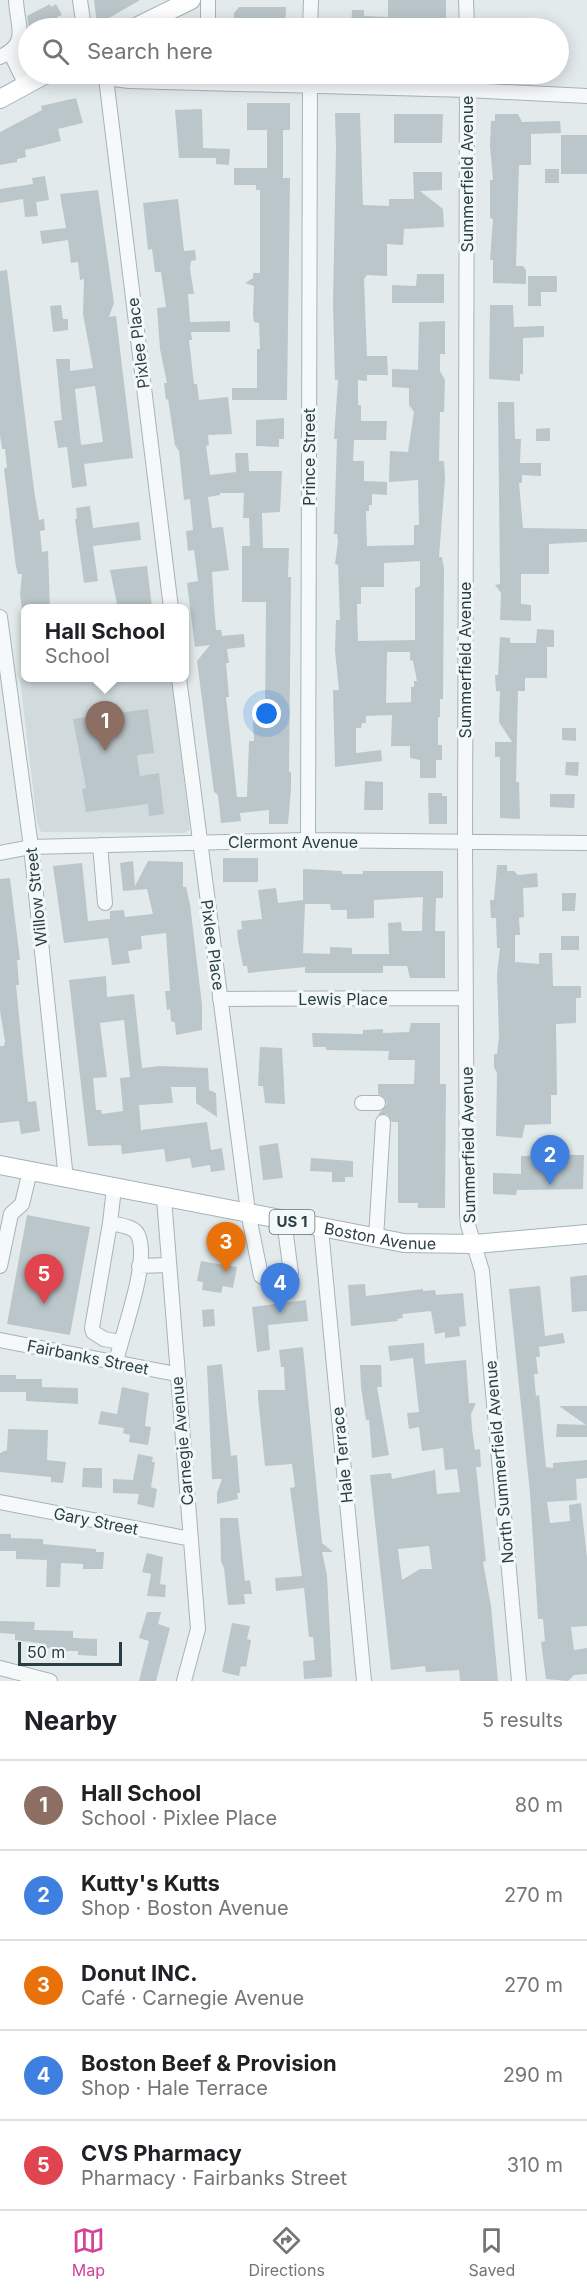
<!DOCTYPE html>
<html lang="en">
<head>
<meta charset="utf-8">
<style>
	:root { --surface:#fff; --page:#f6f6f6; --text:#202124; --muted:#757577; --line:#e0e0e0; --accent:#d54398 }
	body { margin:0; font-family:Inter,sans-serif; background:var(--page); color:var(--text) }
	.scale { position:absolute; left:18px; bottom:15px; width:104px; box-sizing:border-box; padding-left:6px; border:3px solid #2a3f45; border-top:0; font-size:16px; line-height:21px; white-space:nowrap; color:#2a3f45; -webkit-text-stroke:4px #f3f8f9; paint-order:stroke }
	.you { position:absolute; left:267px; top:714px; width:21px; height:21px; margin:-15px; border:4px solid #fff; border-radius:50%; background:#1a73e8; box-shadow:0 0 0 9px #1a73e833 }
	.badge { display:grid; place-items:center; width:39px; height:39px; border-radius:50%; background:var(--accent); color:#fff; font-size:20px; font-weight:700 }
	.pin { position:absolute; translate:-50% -50px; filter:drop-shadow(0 2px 3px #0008) }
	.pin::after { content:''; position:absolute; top:32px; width:21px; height:18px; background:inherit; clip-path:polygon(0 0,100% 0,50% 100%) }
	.popup { position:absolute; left:21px; top:604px; width:168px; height:78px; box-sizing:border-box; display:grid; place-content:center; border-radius:9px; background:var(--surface); filter:drop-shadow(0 2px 4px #0005); font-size:20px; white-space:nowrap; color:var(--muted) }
	.popup b { font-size:22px; color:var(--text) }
	.popup::after { content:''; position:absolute; left:50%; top:100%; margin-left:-12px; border:12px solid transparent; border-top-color:var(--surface) }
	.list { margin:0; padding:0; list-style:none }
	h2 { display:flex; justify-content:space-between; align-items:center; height:78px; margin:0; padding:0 24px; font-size:26px }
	h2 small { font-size:20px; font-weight:400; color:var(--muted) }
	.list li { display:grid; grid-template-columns:39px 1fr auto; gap:18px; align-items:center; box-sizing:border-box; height:90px; padding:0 24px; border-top:2px solid var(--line) }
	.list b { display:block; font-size:22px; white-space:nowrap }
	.list p { margin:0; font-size:20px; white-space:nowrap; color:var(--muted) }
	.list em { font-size:20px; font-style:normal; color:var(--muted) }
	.icon { flex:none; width:33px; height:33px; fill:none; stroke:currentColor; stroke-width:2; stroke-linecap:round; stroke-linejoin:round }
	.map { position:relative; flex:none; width:587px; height:1681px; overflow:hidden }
	.search { position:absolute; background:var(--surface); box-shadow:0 3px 15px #0003; left:18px; right:18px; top:18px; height:66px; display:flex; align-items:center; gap:15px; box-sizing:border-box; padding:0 21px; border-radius:33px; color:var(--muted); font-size:22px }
	.sheet { height:528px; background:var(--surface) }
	nav { display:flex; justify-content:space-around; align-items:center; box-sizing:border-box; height:84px; border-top:2px solid var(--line); background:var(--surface); font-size:16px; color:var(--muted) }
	nav a { display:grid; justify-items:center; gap:3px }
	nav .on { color:var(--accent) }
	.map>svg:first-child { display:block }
	.built { fill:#d1dbde }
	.building { fill:#bac6ca; fill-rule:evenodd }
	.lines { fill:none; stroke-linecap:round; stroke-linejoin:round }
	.minor-casing { stroke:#a8b3b7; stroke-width:16 }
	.major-casing { stroke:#a1b4b8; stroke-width:20 }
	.minor { stroke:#f6f9fa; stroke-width:14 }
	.major { stroke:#fff; stroke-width:18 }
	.labels { text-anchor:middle; stroke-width:6; stroke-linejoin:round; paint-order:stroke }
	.shield { fill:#f3f8f9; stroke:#66767b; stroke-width:1.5 }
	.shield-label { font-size:15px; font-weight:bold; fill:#2a3f45 }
	.street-label { font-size:16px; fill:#2a3f45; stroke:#f3f8f9 }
</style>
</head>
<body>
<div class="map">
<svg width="587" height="1681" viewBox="0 0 587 1681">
	<rect width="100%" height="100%" fill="#e3eaec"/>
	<path class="built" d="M31 678H172L190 830 183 833 41 832 37 822 20 679Z"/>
	<path class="building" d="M94 0H140L97 25Z
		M388 0H446V28H351L352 10H364V16L388 17Z
		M50 4 51 7 56 4 62 15 57 17 63 28H29L27 16Z
		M239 7H286L285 28H234V13Z
		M76 98 83 123 58 129 61 141 25 150 26 157 17 159V162L0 165V132L42 110 41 106Z
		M247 103H290V130H283V178H290L287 400H232V388H257V349H260L259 323 254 322 253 315 254 286 245 283 253 278V273H260V190H256V185H234V168H267V130H247Z
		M202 109 203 148 230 149 229 165 216 164V158H179L175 110Z
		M335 113H360L363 205 389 206V199H414L413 172H442V190L420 191 443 209 444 227 404 229 403 245 387 244V276L367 275 364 279 367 356H387L388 375H367V381L358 380V405H361V421H387L386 440H354L353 461H364V481L387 482V495L372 494V505H369V511H366L367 546 414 545V525H419L418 480 389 482 390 451 408 452 414 412 409 405V388L392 387V369L418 370 419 322 445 321V354H440V371L445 380 444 412H440L439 461H444L445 479 439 557H442L444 569 443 699H440V717H438V745H442V760H436V778H420V760L410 758V746H391L392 715 366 716V723H362L361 728H356V753L381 750 382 761 335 767 333 690H339L335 651 336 620H340L338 565 335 564 338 541 337 534H334L337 439H334L338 380H335L333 304 336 147ZM420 561V586L415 588V640L358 641 357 604H361V587H384V563ZM387 652H410V660L413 661 417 681H414V687H411V702L386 703Z
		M394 114H443L442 143H394Z
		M495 114H518L522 122 560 121 561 133 531 134V165H519L516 266H523L526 270V284L493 283V260H490L493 219 490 218V180H493L490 146 491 121H495Z
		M561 135H587V174H561Z
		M545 169H559V183H545Z
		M45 176 49 200 36 202 38 216 25 217 23 199 0 203V189L33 184 32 178Z
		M98 190 114 303 109 317 116 316 133 458 84 464 87 486 72 488 67 447 58 448 54 421 62 420 56 359H70V371L93 368 83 314 84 279 80 280 78 262 71 263 68 240 42 244 40 231 66 228 60 194ZM95 386 103 442 81 445 75 389Z
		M178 199 184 251 195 250 196 260 191 261 190 269 194 294H188L190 322 230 321V332H191L192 340H189L194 384H197L199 400 228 397 232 434 208 435 209 445 206 446 210 475 236 472 235 453H248L249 471H282L280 512 262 513 263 548H289L288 577H291L289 772H291V789L288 824H269V810L240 813 241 821 221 823 218 795 214 792 197 661 210 645 195 647 187 583 198 581 194 550 188 551 186 531 193 530 190 499 184 500 179 451 175 445 168 399 166 400 164 383H167L160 349 157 308 166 307 161 272H155L152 249 148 250 143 203ZM220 493H244L243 518H249L250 546H242V602H266L265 720H253L254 741H249L247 797H237L226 697H229L226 663H229L227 649 245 647 244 634 222 636 221 630H216L214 605 212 572 229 570 223 527 212 528 208 497 220 495Z
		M7 270 34 490 39 520 44 519 45 530 40 531 42 552 48 551 50 609H22L20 594 22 574H18L16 567 4 469 7 467 5 449H2L0 435V271Z
		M417 274H444V303H392V285L416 286Z
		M528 276H557V292H541V306H528Z
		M61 305 63 319H68V330L53 332 50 306Z
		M490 305H513L514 327 544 326V337L523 338V374H520V381L489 379Z
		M498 402H514L515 439H521L520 463H541V476L522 475V483H519L523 528 587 529V542L549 544V574H521V604L531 605V621L500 620 501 593 495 585 500 584Z
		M284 418V439H279V447L256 446V420Z
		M550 428V441H536V429Z
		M90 506 93 528 139 522 141 540 93 546 98 581 84 583 75 519H77L76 508Z
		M147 566 152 607 118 609 110 570Z
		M537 629 554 630V647H547V678H525V691H518L516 782H519L520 819 500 818V757H495V742H512L499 722 500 691H496L495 675H498L500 637 510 638V643H536Z
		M148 709 154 753 137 755 140 776 159 773 164 814 149 816 148 804 86 812 82 789 86 788 73 719Z
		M562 728H576V741L562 740Z
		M566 762H579L578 776 565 775Z
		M365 781 383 782V810H364Z
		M428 793H442V796H447V824H429Z
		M550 794H575L574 808 550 807Z
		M223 858H258V882H223Z
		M133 861 135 886 148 861 183 862V887H186L190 904 202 1005V1030L176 1035 175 1023 171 1021 170 1009 167 1010 165 991H170L166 933 141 936 142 949 128 951 130 963 112 965 108 938 64 943 53 866 82 863 88 921 110 919V911L124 910 125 917 153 914 147 889 123 891 120 863Z
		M497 865H507V871H514L518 875 537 873 538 887 523 888 524 917 519 918 520 935H515V962L539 964V953H552L553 986H581V998H576V1023L556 1024 557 1095H551V1124L525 1125 522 1138 496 1136 497 1073 494 1067V1054H497L499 1037 497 974 500 948H497L496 918H491L490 900H494Z
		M303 869 342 871V874H363V871H443V898H436L435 931H445V978H410L407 966H383V973H305V967L248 973 247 966H243L238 940 237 930 242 929 241 921 262 919 258 890 276 888 278 903 303 900ZM423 897 422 931H402L401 922 388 923 389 954H352V948L330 947V954L303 953 305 904H330L331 910H347V919L374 918V900Z
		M10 878 20 960H17L19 985H16L23 1056 28 1102 36 1101 40 1131 21 1134 19 1121 0 1123V1046H4L5 1041 0 1011V879Z
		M562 893H576L575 911H562Z
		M561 936H579V950H561Z
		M106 976 107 997 134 994 142 1068 159 1066 208 1068 209 1090 216 1093 217 1117 196 1103V1087H171L173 1103 139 1105 141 1130 207 1122 211 1150 222 1148 225 1170 211 1172 210 1165 192 1168 190 1158 166 1162 164 1149 122 1154 121 1145 88 1146 69 980ZM124 1020 130 1077 120 1078 123 1111 102 1114 101 1110H96L93 1078 107 1077 100 1023Z
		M411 1023H440V1084H446L445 1208H418V1203H398V1122H392L387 1114 378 1115 387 1104 385 1098 378 1094V1084H414L415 1060H388L389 1051 326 1050V1047H313L312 1033 363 1034V1030L383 1029V1033L409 1032Z
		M260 1047 282 1048 285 1104 265 1103 263 1086H258Z
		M278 1143 283 1178 263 1180 259 1146Z
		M571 1155H584L583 1189 517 1190 516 1195 493 1194V1173L521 1174V1156Z
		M311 1158 353 1161V1177H345V1182H332V1172L310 1171Z
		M27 1215 90 1227 70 1335 7 1324Z
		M201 1261 237 1267 233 1288 223 1286 221 1293 202 1290 203 1282 197 1281Z
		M587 1275V1311L572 1312 570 1277Z
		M365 1284 366 1296 423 1289V1291L435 1290 436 1295 463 1293 466 1326 459 1327 460 1336 445 1338V1332L435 1334 431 1311 402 1314 403 1318 397 1319 398 1321 351 1326 348 1285Z
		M540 1286 545 1336 563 1333 565 1343 539 1347 540 1357H536L538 1374H534L536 1396 539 1395 546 1467 553 1468V1463L587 1460V1478L576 1479 577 1500 547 1502 550 1523 570 1521 569 1505 581 1503 587 1558V1626L571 1627 574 1650 587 1648V1674L574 1675 568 1681 546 1679 541 1642 545 1641 543 1619H538L530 1493 509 1289Z
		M306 1300 308 1321 268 1325 270 1350 257 1352 252 1307Z
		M214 1309 215 1326 203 1327 202 1310Z
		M424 1343 425 1364 466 1360 469 1403H476L471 1414 472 1429 475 1450 480 1449 481 1467H476L486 1561 483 1562 491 1606 498 1681H460L459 1670 426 1672 425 1666 391 1670 370 1475 391 1473 392 1479 435 1470 437 1494 460 1492 457 1469 445 1470 443 1448 422 1451 419 1427 409 1429 407 1413 419 1412 413 1358 390 1361 388 1346ZM429 1546 432 1569H420L402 1580 398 1549Z
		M303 1347 322 1543 333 1552H322L327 1575 332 1677 304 1679 303 1661 315 1660 313 1637H309L304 1588 276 1591 275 1578 302 1576 290 1488 295 1487 292 1464 265 1466 258 1398V1390H285L284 1367H281L279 1350Z
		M222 1364 231 1456 237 1455 240 1493H237L238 1499 217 1504V1493L222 1479H212L207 1366Z
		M360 1365H381L382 1387H377L389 1455 372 1458 369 1420H366L361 1387Z
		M0 1375H16V1379H42V1387L78 1388V1404L26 1401V1392H0Z
		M122 1387 149 1393 145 1426 151 1427 148 1445 129 1442 130 1435 123 1433 124 1428 98 1424 101 1411 117 1414Z
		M559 1406H587V1437H556L557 1424 586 1425Z
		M8 1429 48 1430 47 1460 66 1462 63 1483 51 1482V1477L0 1472V1453L7 1450Z
		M138 1454 153 1457 152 1462H155L151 1487 157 1489 154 1508 137 1504 139 1494 113 1493V1479L133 1480Z
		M83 1468H102V1488L82 1487Z
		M220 1518H238L245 1581 250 1580 252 1594H244L245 1604 228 1605 224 1568 221 1561Z
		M0 1534H11V1538L43 1539V1544L96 1549V1552H104L103 1569H83V1564L61 1563 60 1587H46L47 1560 16 1559V1551H0Z
		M147 1553 163 1557 160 1584 166 1585 165 1597 147 1596 151 1574 142 1572Z
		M147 1612H161L158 1624 170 1628 156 1681H139L149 1641 139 1638Z
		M0 1621 35 1622 34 1630 73 1631V1638L97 1639V1656L78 1655V1651H54V1649L46 1648V1644L15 1640V1634L0 1633Z
		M232 1623 250 1626 247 1639 251 1640 246 1667 241 1666 239 1676 222 1672Z"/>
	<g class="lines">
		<defs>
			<path id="minor" d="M80 0 84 28
				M208 0V28
				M466 0 467 28
				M310 28 311 0
				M10 52 26 85
				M0 57C30 43 17 27 16 0
				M102 74 106 78 129 81 467 90 587 96
				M467 74 465 843 467 1214 468 1225 482 1271 519 1681
				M106 78 171 608
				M0 617 31 847 66 1179
				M179 678 248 1212 261 1276 268 1280 285 1279 291 1273 284 1220
				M308 840 310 74
				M100 845 105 903
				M0 853 31 847 308 840 587 843
				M220 999 466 998
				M362 1103H378
				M164 1198 198 1629 184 1681
				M110 1223 114 1188
				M321 1229 364 1681
				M376 1238 383 1122
				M0 1266 11 1214 22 1204 30 1171
				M139 1266 168 1265
				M0 1340 176 1374
				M116 1363C121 1334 152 1259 137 1233 132 1226 118 1225 110 1223L92 1328 93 1332 104 1339 120 1342
				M0 1502 191 1539
				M0 1668 50 1681"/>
			<g id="major">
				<path d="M134 28 191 0"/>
				<path d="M0 99 46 74"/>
				<path id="s1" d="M0 1165 404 1243 475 1244 587 1234"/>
			</g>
		</defs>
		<use href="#minor" class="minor-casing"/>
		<use href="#major" class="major-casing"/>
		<use href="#minor" class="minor"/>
		<use href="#major" class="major"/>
	</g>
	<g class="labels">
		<rect class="shield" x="269.5" y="1210" width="45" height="24" rx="4.5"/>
		<g class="shield-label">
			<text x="292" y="1227">US 1</text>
		</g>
		<g class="street-label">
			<text transform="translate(467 174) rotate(-90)" y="6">Summerfield Avenue</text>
			<text transform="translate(138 343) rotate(-97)" y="6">Pixlee Place</text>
			<text transform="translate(309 457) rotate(-90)" y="6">Prince Street</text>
			<text transform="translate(465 660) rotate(-90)" y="6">Summerfield Avenue</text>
			<text x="293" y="848">Clermont Avenue</text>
			<text transform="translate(36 897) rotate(-96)" y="6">Willow Street</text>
			<text transform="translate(213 945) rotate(82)" y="6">Pixlee Place</text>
			<text x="343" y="1005">Lewis Place</text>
			<text transform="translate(468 1145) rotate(-91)" y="6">Summerfield Avenue</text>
			<text dy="6" stroke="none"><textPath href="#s1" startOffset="387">Boston Avenue</textPath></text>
			<text transform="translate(88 1357) rotate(11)" y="6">Fairbanks Street</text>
			<text transform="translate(182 1441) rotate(-95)" y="6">Carnegie Avenue</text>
			<text transform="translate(342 1455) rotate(-96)" y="6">Hale Terrace</text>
			<text transform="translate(499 1462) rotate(-95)" y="6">North Summerfield Avenue</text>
			<text transform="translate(96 1521) rotate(11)" y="6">Gary Street</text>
		</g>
	</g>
</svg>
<div class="scale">50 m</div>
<div class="you"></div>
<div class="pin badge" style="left:105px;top:751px;background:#8d6e63">1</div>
<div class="popup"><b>Hall School</b>School</div>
<div class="pin badge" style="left:550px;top:1185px;background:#3f7fe0">2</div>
<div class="pin badge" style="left:226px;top:1272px;background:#e8710a">3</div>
<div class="pin badge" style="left:280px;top:1313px;background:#3f7fe0">4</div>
<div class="pin badge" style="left:44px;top:1304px;background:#e0444e">5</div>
<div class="search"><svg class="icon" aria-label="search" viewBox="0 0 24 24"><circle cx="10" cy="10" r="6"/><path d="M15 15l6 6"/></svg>Search here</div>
</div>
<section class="sheet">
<h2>Nearby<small>5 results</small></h2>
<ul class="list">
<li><span class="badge" style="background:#8d6e63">1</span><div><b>Hall School</b><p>School · Pixlee Place</p></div><em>80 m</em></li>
<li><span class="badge" style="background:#3f7fe0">2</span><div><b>Kutty's Kutts</b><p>Shop · Boston Avenue</p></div><em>270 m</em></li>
<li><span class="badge" style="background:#e8710a">3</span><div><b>Donut INC.</b><p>Café · Carnegie Avenue</p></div><em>270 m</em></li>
<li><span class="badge" style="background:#3f7fe0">4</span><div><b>Boston Beef &amp; Provision</b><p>Shop · Hale Terrace</p></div><em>290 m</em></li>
<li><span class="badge" style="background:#e0444e">5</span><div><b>CVS Pharmacy</b><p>Pharmacy · Fairbanks Street</p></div><em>310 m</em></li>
</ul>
</section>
<nav>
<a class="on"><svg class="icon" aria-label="map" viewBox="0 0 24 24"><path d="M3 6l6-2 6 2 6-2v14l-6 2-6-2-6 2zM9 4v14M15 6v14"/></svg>Map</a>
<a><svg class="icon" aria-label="directions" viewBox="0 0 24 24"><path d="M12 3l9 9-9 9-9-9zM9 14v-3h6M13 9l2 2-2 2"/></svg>Directions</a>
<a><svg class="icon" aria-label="saved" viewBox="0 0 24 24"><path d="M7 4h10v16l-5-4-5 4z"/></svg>Saved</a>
</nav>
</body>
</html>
